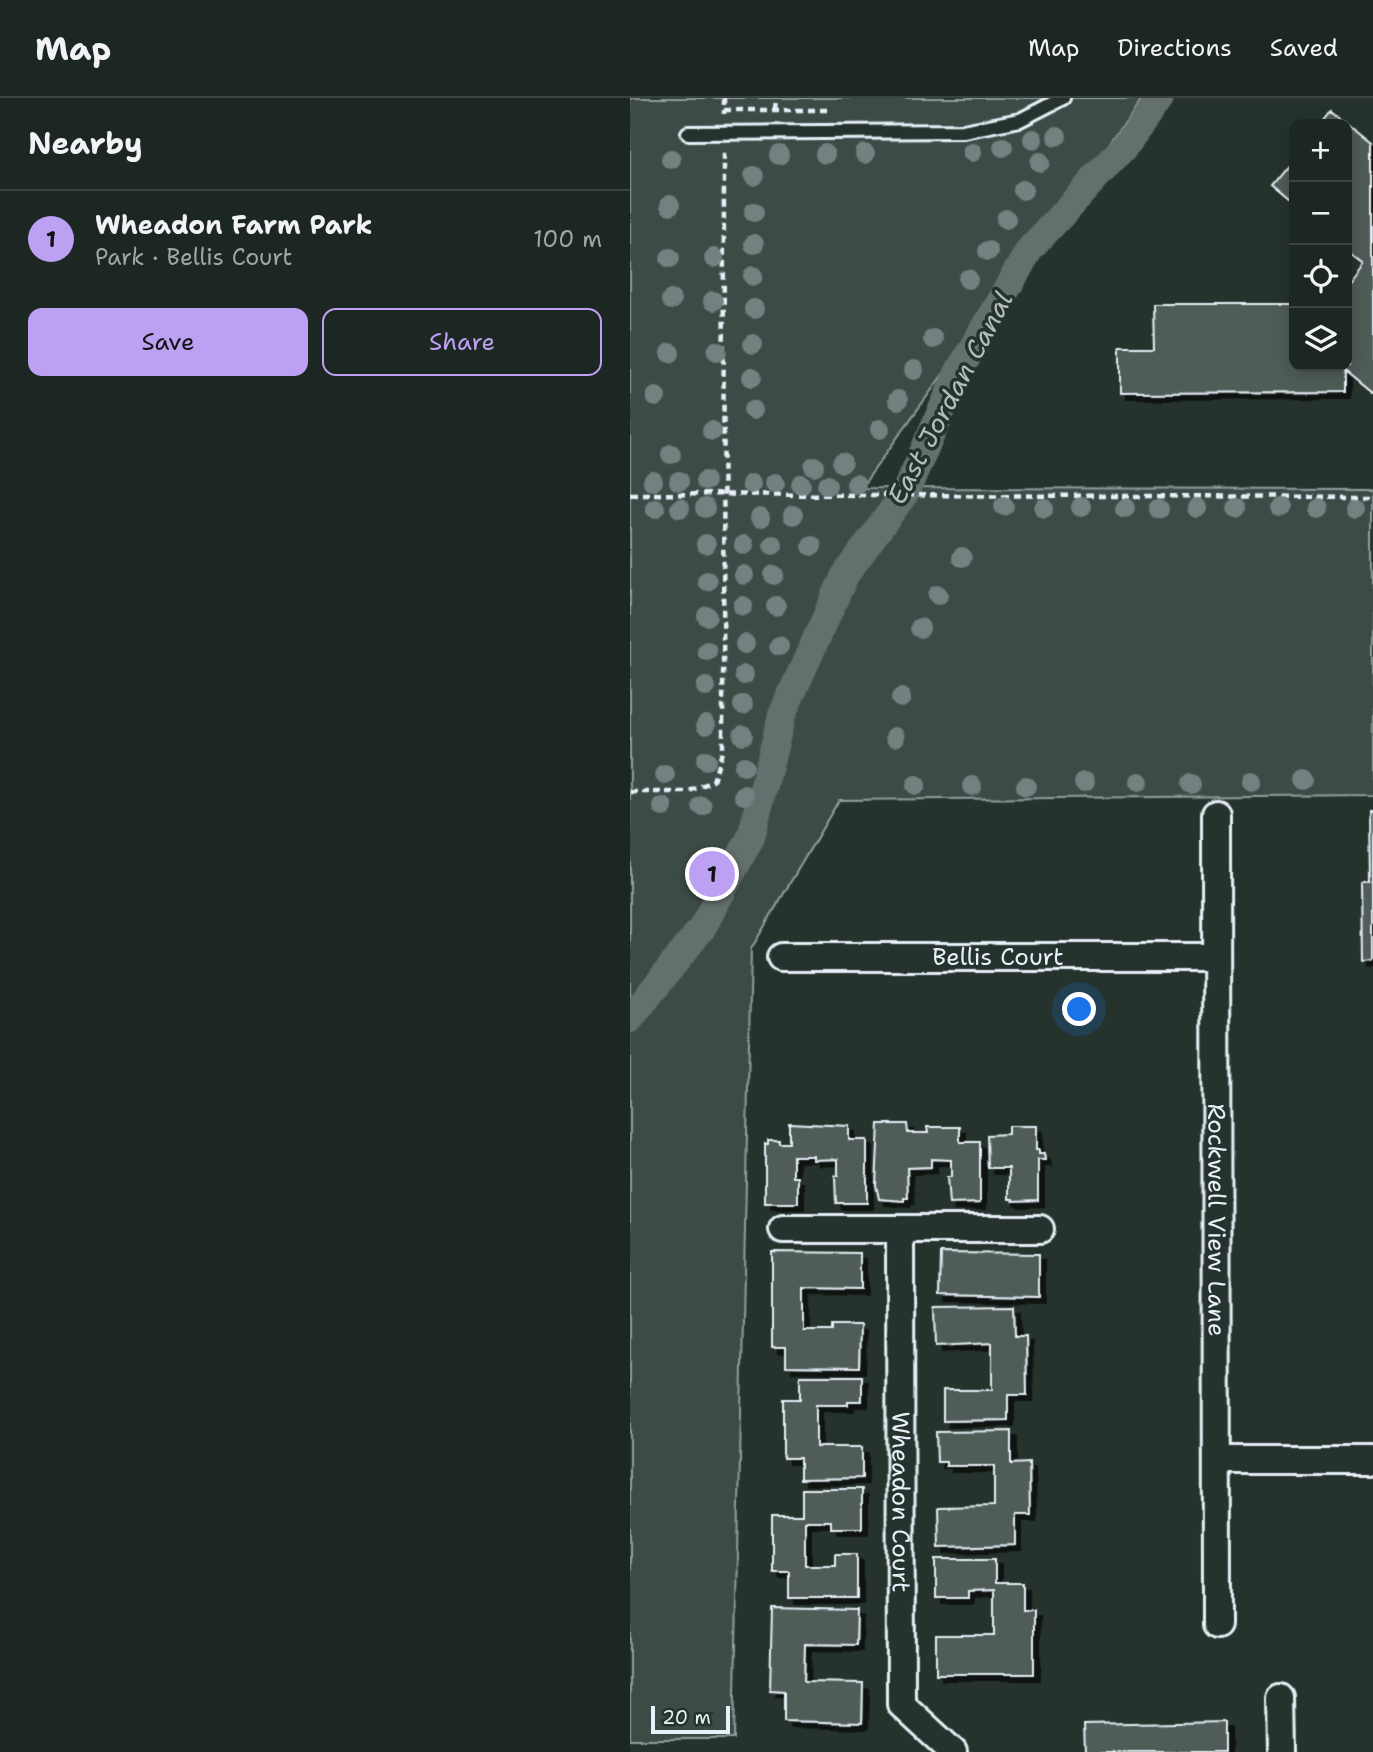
<!DOCTYPE html>
<html lang="en">
<head>
<meta charset="utf-8">
<style>
	:root { --surface:#1c2622; --page:#29322f; --text:#f1f3f6; --muted:#a0a5a5; --line:#3a4340; --accent:#bca0f2 }
	body { margin:0; font-family:"Shantell Sans",sans-serif; background:var(--page); color:var(--text) }
	.controls { position:absolute; right:21px; top:21px; display:grid; overflow:hidden; border-radius:14px; box-shadow:0 4px 18px #0003 }
	.controls button { width:63px; height:63px; display:grid; place-items:center; padding:0; border:0; border-bottom:2px solid var(--line); background:var(--surface); color:var(--text); font:35px sans-serif }
	.scale { position:absolute; left:21px; bottom:18px; width:79px; box-sizing:border-box; padding-left:7px; border:4px solid #e8f1f8; border-top:0; font-size:19px; line-height:24px; white-space:nowrap; color:#e8f1f8; -webkit-text-stroke:5px #26332d; paint-order:stroke }
	.you { position:absolute; left:450px; top:912px; width:24px; height:24px; margin:-18px; border:5px solid #fff; border-radius:50%; background:#1a73e8; box-shadow:0 0 0 10px #1a73e833 }
	.badge { display:grid; place-items:center; width:46px; height:46px; border-radius:50%; background:var(--accent); color:#111; font-size:23px; font-weight:700 }
	.pin { position:absolute; translate:-50% -50%; border:4px solid #fff; box-shadow:0 2px 7px #0006 }
	.list { margin:0; padding:0; list-style:none }
	h2 { display:flex; justify-content:space-between; align-items:center; height:91px; margin:0; padding:0 28px; font-size:30px }
	h2 small { font-size:23px; font-weight:400; color:var(--muted) }
	.list li { display:grid; grid-template-columns:46px 1fr auto; gap:21px; align-items:center; box-sizing:border-box; height:98px; padding:0 28px; border-top:2px solid var(--line) }
	.list b { display:block; font-size:26px; white-space:nowrap }
	.list p { margin:0; font-size:23px; white-space:nowrap; color:var(--muted) }
	.list em { font-size:23px; font-style:normal; color:var(--muted) }
	.actions { display:flex; gap:14px; padding:21px 28px }
	.actions a { flex:1; padding:16px 0; border:2px solid var(--accent); border-radius:14px; text-align:center; font-size:24px; color:var(--accent) }
	.actions .main { background:var(--accent); color:#111 }
	.icon { flex:none; width:38px; height:38px; fill:none; stroke:currentColor; stroke-width:2; stroke-linecap:round; stroke-linejoin:round }
	.map { position:relative; flex:none; width:743px; height:1654px; overflow:hidden }
	header { display:flex; align-items:center; gap:42px; box-sizing:border-box; height:98px; padding:0 35px; background:var(--surface); border-bottom:2px solid var(--line) }
	header strong { font-size:33px }
	nav { display:flex; gap:38px; margin-inline-start:auto; font-size:24px }
	main { display:flex }
	aside { flex:1; background:var(--surface) }
	.map>svg:first-child { display:block }
	.green { fill:#3e4b47; stroke:#939ea0; stroke-width:2 }
	.lines { fill:none; stroke-linecap:round; stroke-linejoin:round }
	.canal { stroke:#636f6d; stroke-width:28 }
	.building { fill:#505c59; stroke:#e8f1f8; stroke-width:2; filter:url(#shadow) }
	.service-casing { stroke:#e8f1f8; stroke-width:18 }
	.minor-casing { stroke:#e8f1f8; stroke-width:32 }
	.path { stroke:#e8f1f8; stroke-width:4.5; stroke-dasharray:7 5; stroke-linecap:butt }
	.service { stroke:#26332d; stroke-width:12 }
	.minor { stroke:#26332d; stroke-width:26 }
	.tree { fill:#758080 }
	.labels { text-anchor:middle; stroke-width:7; stroke-linejoin:round; paint-order:stroke }
	.street-label { font-size:24px; fill:#e8f1f8; stroke:#26332d }
	.water-label { font-size:26px; font-style:italic; fill:#b3bdc0; stroke:#26332d }
</style>
</head>
<body>
<header>
<strong>Map</strong>
<nav><a>Map</a><a>Directions</a><a>Saved</a></nav>
</header>
<main>
<aside>
<h2>Nearby<small></small></h2>
<ul class="list">
<li><span class="badge">1</span><div><b>Wheadon Farm Park</b><p>Park · Bellis Court</p></div><em>100 m</em></li>
</ul>
<div class="actions"><a class="main">Save</a><a>Share</a></div>
</aside>
<div class="map">
<svg width="743" height="1654" viewBox="0 0 743 1654">
	<defs>
		<filter id="shadow"><feDropShadow dx="6" dy="6" stdDeviation="0" flood-color="#0009"/></filter>
	</defs>
	<rect width="100%" height="100%" fill="#26332d"/>
	<filter id="ink" filterUnits="userSpaceOnUse"><feTurbulence type="fractalNoise" baseFrequency=".0143" numOctaves="2"/><feDisplacementMap in="SourceGraphic" scale="14" xChannelSelector="R" yChannelSelector="G"/><feConvolveMatrix kernelMatrix="1 2 1 2 8 2 1 2 1" color-interpolation-filters="sRGB"/></filter>
	<g filter="url(#ink)">
		<path class="green" d="M0 0H512L231 390 743 391V697L209 702 121 851 104 1641H0Z"/>
		<g class="lines">
			<path class="canal" d="M0 921 72 830 121 739 152 617 215 477 275 395 329 273 400 151 494 49 530 0"/>
		</g>
		<path class="building" d="M702 11 743 44V291L740 295 713 273V294L490 295V249H524L523 206H664V268H717V184L733 163 717 150V26H690Z
			M664 59V108L640 88Z
			M739 712H743V863L733 864 732 784H740Z
			M159 1025 219 1028V1042H237V1105H206L205 1078H208V1061L184 1062V1058H163V1079H168V1105H135V1046H138V1042H149V1045H159Z
			M249 1026H277L278 1035H298L297 1029H330V1044H350V1105L319 1106 317 1079H321V1062L301 1061V1069L277 1070 278 1100H274V1103L249 1101 246 1087Z
			M378 1028H406V1052H409V1056H414L415 1062H408V1102L383 1103V1101H379V1070H358L357 1037 378 1036Z
			M142 1154 230 1155V1191L174 1190V1233H202V1227H230L229 1269 156 1268V1249H142Z
			M311 1155 409 1156V1199L310 1197Z
			M384 1208 385 1238H396L397 1297H378V1322L313 1323V1292H362V1245L306 1248 305 1209Z
			M170 1278H232V1303H218V1307H186V1349H232V1380L170 1381V1360H153V1301H170Z
			M381 1333V1366L399 1365 400 1417H385V1447L309 1449 308 1409 364 1408V1368H316V1364H307L306 1334Z
			M172 1391H232V1430H201V1423H175V1467H205V1456H227V1500H159V1473H142V1417H172Z
			M306 1461H365V1485H393V1512H404V1576H306V1537H364V1492L338 1493V1500H306Z
			M142 1510 227 1512 226 1547 175 1546 174 1584 233 1585 232 1625 154 1623V1593L140 1592Z
			M594 1624V1654H455L454 1627Z"/>
		<g class="lines">
			<defs>
				<path id="service" d="M58 35 333 33 390 22 433 0"/>
				<g id="minor">
					<path id="s1" d="M586 716 587 1527"/>
					<path id="s2" d="M151 859H585"/>
					<path d="M153 1131H410"/>
					<path id="s3" d="M270 1131 271 1606 323 1654"/>
					<path d="M588 1362H743"/>
					<path d="M651 1600 652 1654"/>
				</g>
			</defs>
			<use href="#service" class="service-casing"/>
			<use href="#minor" class="minor-casing"/>
			<path class="path" d="M94 0V16
				M94 12H198
				M145 12 146 0
				M0 396 743 399
				M0 694H57L83 683 93 651 94 53"/>
			<use href="#service" class="service"/>
			<use href="#minor" class="minor"/>
		</g>
		<g class="tree">
			<circle cx="427" cy="38" r="10"/>
			<circle cx="403" cy="41" r="10"/>
			<circle cx="373" cy="49" r="10"/>
			<circle cx="342" cy="54" r="10"/>
			<circle cx="195" cy="56" r="10"/>
			<circle cx="235" cy="56" r="10"/>
			<circle cx="149" cy="57" r="10"/>
			<circle cx="41" cy="61" r="10"/>
			<circle cx="410" cy="64" r="10"/>
			<circle cx="124" cy="78" r="10"/>
			<circle cx="393" cy="92" r="10"/>
			<circle cx="40" cy="107" r="10"/>
			<circle cx="124" cy="114" r="10"/>
			<circle cx="376" cy="121" r="10"/>
			<circle cx="124" cy="146" r="10"/>
			<circle cx="358" cy="153" r="10"/>
			<circle cx="40" cy="160" r="10"/>
			<circle cx="84" cy="160" r="10"/>
			<circle cx="123" cy="178" r="10"/>
			<circle cx="338" cy="181" r="10"/>
			<circle cx="41" cy="202" r="10"/>
			<circle cx="83" cy="203" r="10"/>
			<circle cx="124" cy="211" r="10"/>
			<circle cx="303" cy="241" r="10"/>
			<circle cx="123" cy="246" r="10"/>
			<circle cx="87" cy="253" r="10"/>
			<circle cx="40" cy="255" r="10"/>
			<circle cx="284" cy="272" r="10"/>
			<circle cx="122" cy="279" r="10"/>
			<circle cx="26" cy="299" r="10"/>
			<circle cx="268" cy="302" r="10"/>
			<circle cx="123" cy="312" r="10"/>
			<circle cx="250" cy="331" r="10"/>
			<circle cx="82" cy="333" r="10"/>
			<circle cx="41" cy="356" r="10"/>
			<circle cx="212" cy="365" r="10"/>
			<circle cx="184" cy="368" r="10"/>
			<circle cx="23" cy="383" r="10"/>
			<circle cx="49" cy="383" r="10"/>
			<circle cx="75" cy="383" r="10"/>
			<circle cx="145" cy="385" r="10"/>
			<circle cx="121" cy="386" r="10"/>
			<circle cx="171" cy="386" r="10"/>
			<circle cx="226" cy="386" r="10"/>
			<circle cx="197" cy="387" r="10"/>
			<circle cx="374" cy="408" r="10"/>
			<circle cx="451" cy="409" r="10"/>
			<circle cx="25" cy="410" r="10"/>
			<circle cx="50" cy="410" r="10"/>
			<circle cx="75" cy="410" r="10"/>
			<circle cx="414" cy="410" r="10"/>
			<circle cx="495" cy="410" r="10"/>
			<circle cx="567" cy="410" r="10"/>
			<circle cx="607" cy="410" r="10"/>
			<circle cx="648" cy="410" r="10"/>
			<circle cx="686" cy="410" r="10"/>
			<circle cx="725" cy="410" r="10"/>
			<circle cx="529" cy="411" r="10"/>
			<circle cx="163" cy="417" r="10"/>
			<circle cx="130" cy="420" r="10"/>
			<circle cx="76" cy="446" r="10"/>
			<circle cx="114" cy="447" r="10"/>
			<circle cx="143" cy="447" r="10"/>
			<circle cx="182" cy="448" r="10"/>
			<circle cx="332" cy="459" r="10"/>
			<circle cx="114" cy="477" r="10"/>
			<circle cx="144" cy="477" r="10"/>
			<circle cx="77" cy="483" r="10"/>
			<circle cx="308" cy="497" r="10"/>
			<circle cx="113" cy="508" r="10"/>
			<circle cx="146" cy="508" r="10"/>
			<circle cx="77" cy="518" r="10"/>
			<circle cx="290" cy="530" r="10"/>
			<circle cx="115" cy="546" r="10"/>
			<circle cx="149" cy="548" r="10"/>
			<circle cx="77" cy="553" r="10"/>
			<circle cx="114" cy="577" r="10"/>
			<circle cx="76" cy="589" r="10"/>
			<circle cx="271" cy="600" r="10"/>
			<circle cx="113" cy="607" r="10"/>
			<circle cx="76" cy="627" r="10"/>
			<circle cx="113" cy="637" r="10"/>
			<circle cx="265" cy="639" r="10"/>
			<circle cx="76" cy="662" r="10"/>
			<circle cx="114" cy="668" r="10"/>
			<circle cx="35" cy="677" r="10"/>
			<circle cx="676" cy="682" r="10"/>
			<circle cx="621" cy="683" r="10"/>
			<circle cx="508" cy="684" r="10"/>
			<circle cx="454" cy="685" r="10"/>
			<circle cx="561" cy="686" r="10"/>
			<circle cx="286" cy="687" r="10"/>
			<circle cx="342" cy="688" r="10"/>
			<circle cx="396" cy="688" r="10"/>
			<circle cx="114" cy="697" r="10"/>
			<circle cx="72" cy="708" r="10"/>
			<circle cx="33" cy="709" r="10"/>
		</g>
	</g>
	<g class="labels">
		<g class="street-label">
			<text dy="8" stroke="none"><textPath href="#s2" startOffset="217">Bellis Court</textPath></text>
			<text dy="8" stroke="none"><textPath href="#s1" startOffset="406">Rockwell View Lane</textPath></text>
			<text dy="8" stroke="none"><textPath href="#s3" startOffset="273">Wheadon Court</textPath></text>
		</g>
		<g class="water-label">
			<text transform="translate(320 300) rotate(-62)" y="9">East Jordan Canal</text>
		</g>
	</g>
</svg>
<div class="controls">
<button>+</button>
<button>−</button>
<button><svg class="icon" aria-label="locate" viewBox="0 0 24 24"><circle cx="12" cy="12" r="6"/><path d="M12 2v4M12 18v4M2 12h4M18 12h4"/></svg></button>
<button><svg class="icon" aria-label="layers" viewBox="0 0 24 24"><path d="M12 4l9 5-9 5-9-5zM3 14l9 5 9-5"/></svg></button>
</div>
<div class="scale">20 m</div>
<div class="you"></div>
<div class="pin badge" style="left:82px;top:776px">1</div>
</div>
</main>
</body>
</html>
